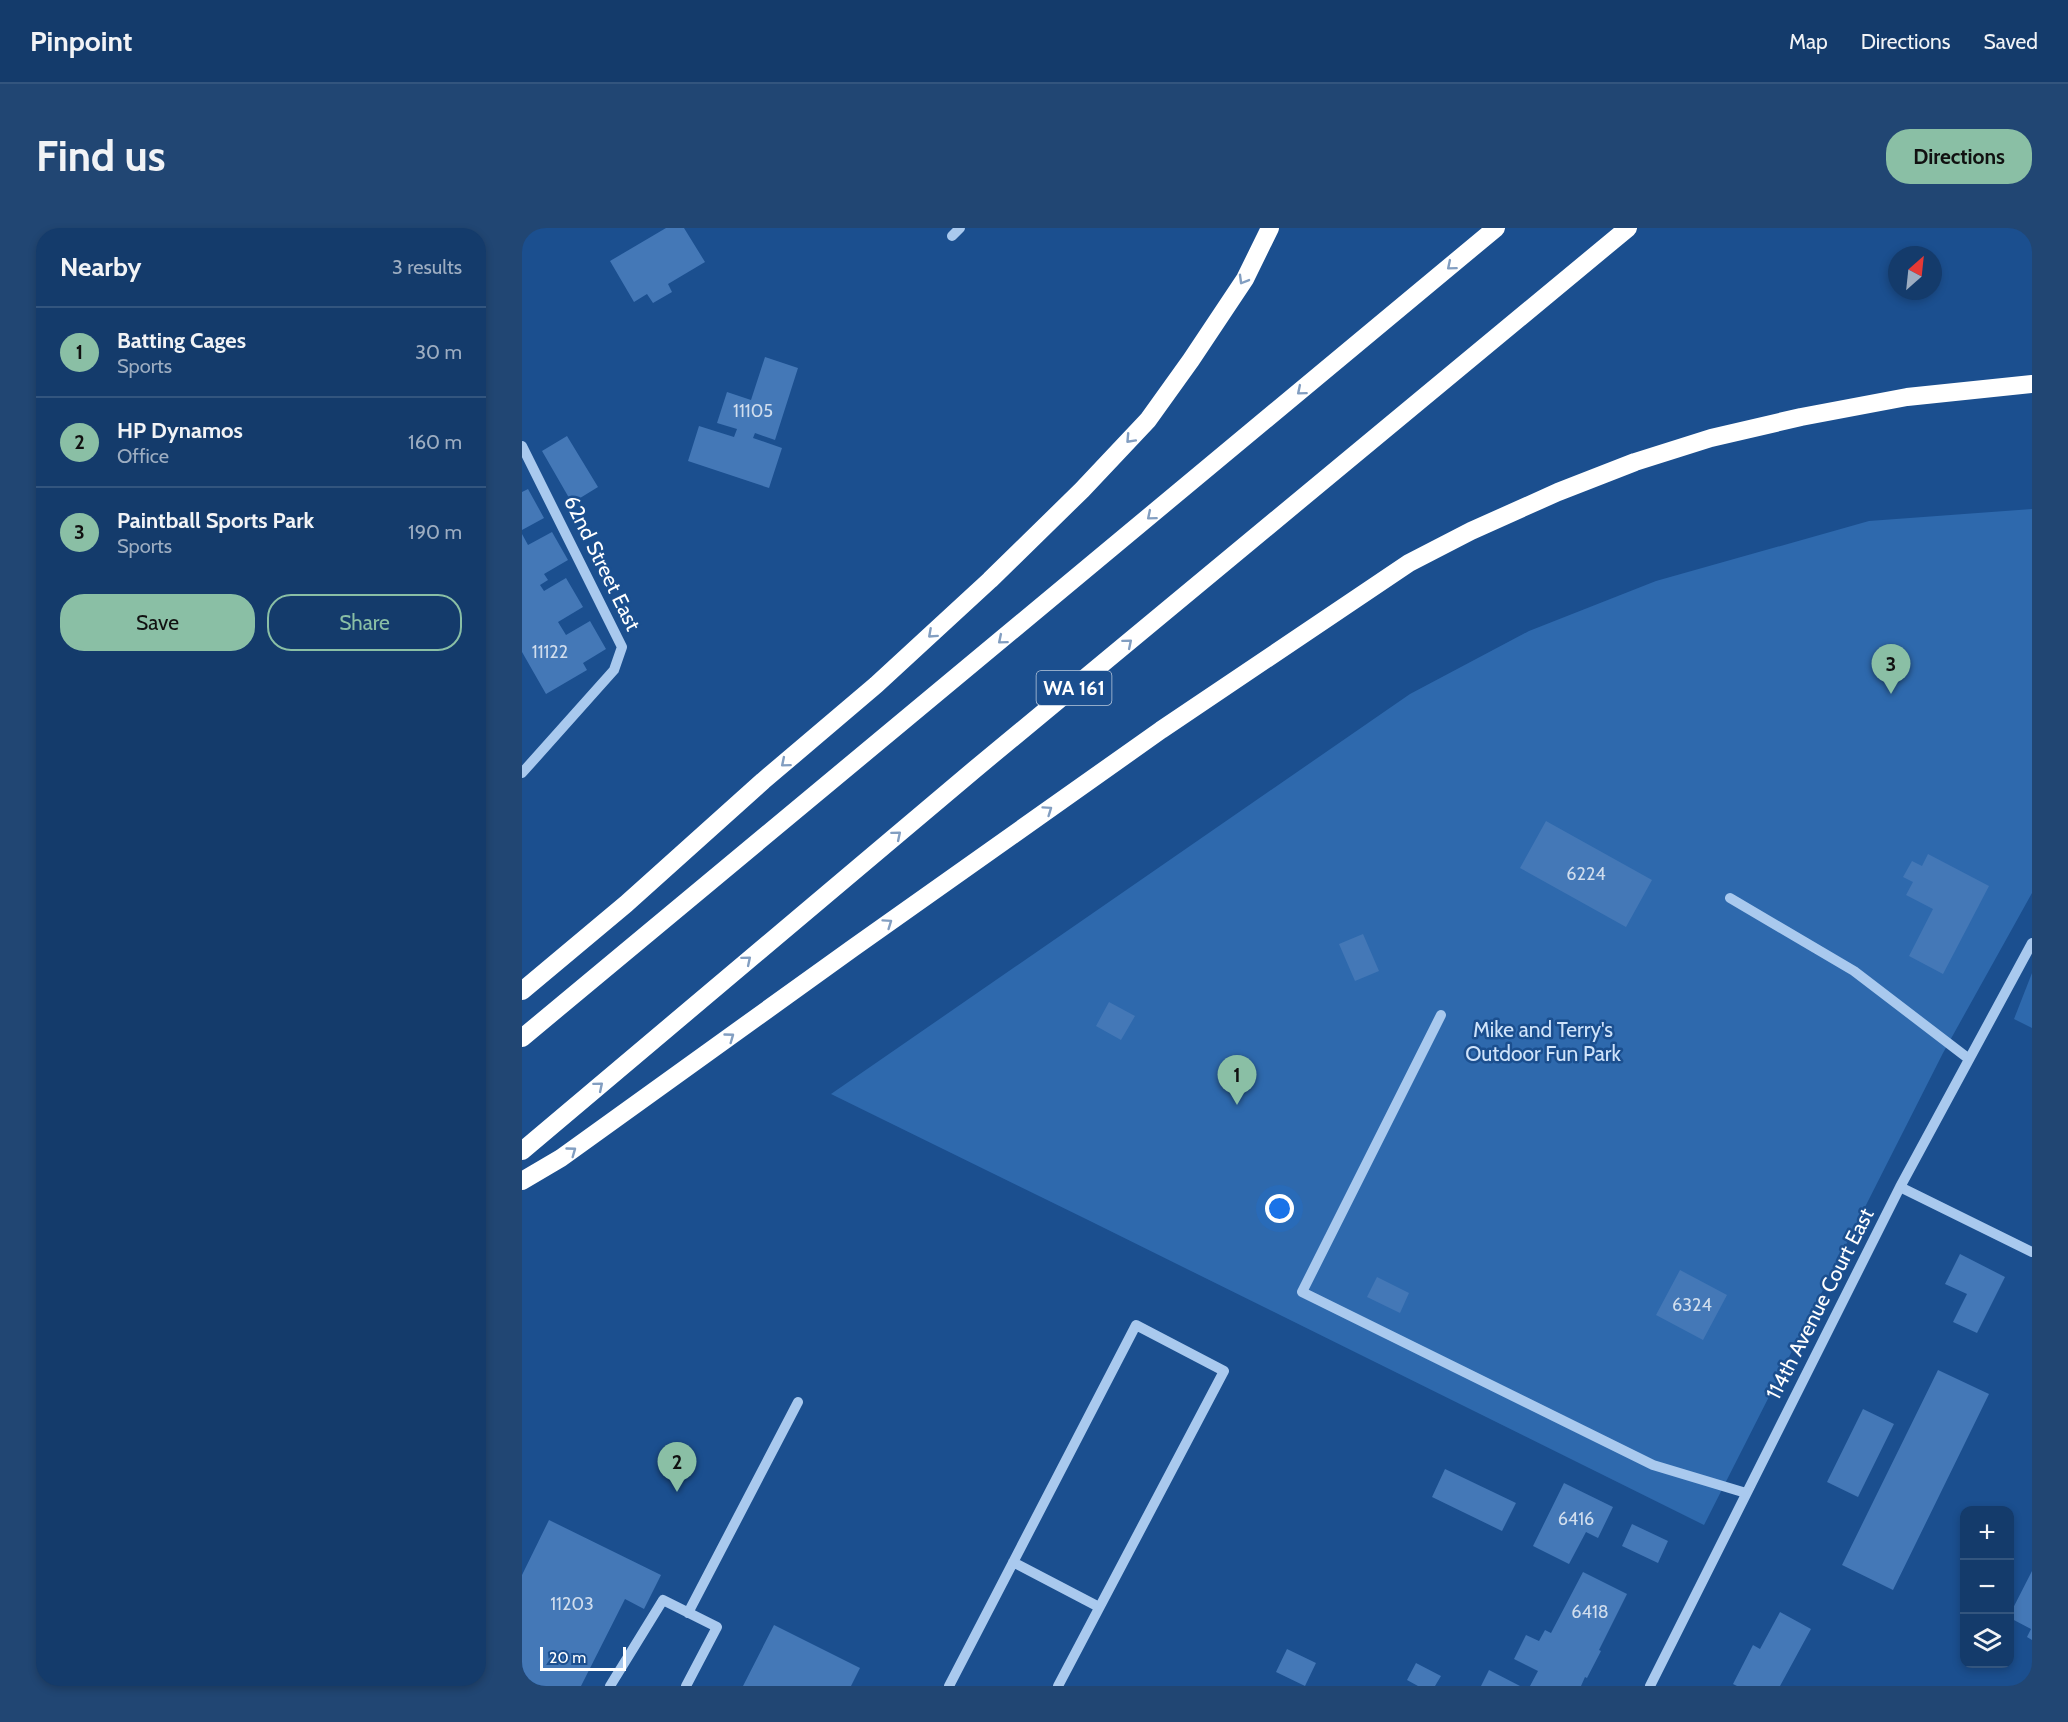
<!DOCTYPE html>
<html lang="en">
<head>
<meta charset="utf-8">
<style>
	:root { --surface:#143b6b; --page:#214673; --text:#f1f3f6; --muted:#9dadc1; --line:#33557e; --accent:#8abfa5 }
	body { margin:0; font-family:Cabin,sans-serif; background:var(--page); color:var(--text) }
	.controls { position:absolute; right:18px; bottom:18px; display:grid; overflow:hidden; border-radius:12px; box-shadow:0 3px 9px #0003 }
	.controls button { width:54px; height:54px; display:grid; place-items:center; padding:0; border:0; border-bottom:2px solid var(--line); background:var(--surface); color:var(--text); font:30px sans-serif }
	.compass { position:absolute; left:1366px; top:18px; width:54px; height:54px; border-radius:50%; background:var(--surface); box-shadow:0 3px 9px #0003; rotate:27deg }
	.scale { position:absolute; left:18px; bottom:15px; width:86px; box-sizing:border-box; padding-left:6px; border:3px solid #fff; border-top:0; font-size:16px; line-height:21px; white-space:nowrap; color:#fff; -webkit-text-stroke:4px #1b4f8f; paint-order:stroke }
	.you { position:absolute; left:758px; top:981px; width:21px; height:21px; margin:-15px; border:4px solid #fff; border-radius:50%; background:#1a73e8; box-shadow:0 0 0 9px #1a73e833 }
	.badge { display:grid; place-items:center; width:39px; height:39px; border-radius:50%; background:var(--accent); color:#111; font-size:20px; font-weight:700 }
	.pin { position:absolute; translate:-50% -50px; filter:drop-shadow(0 2px 3px #0008) }
	.pin::after { content:''; position:absolute; top:32px; width:21px; height:18px; background:inherit; clip-path:polygon(0 0,100% 0,50% 100%) }
	.list { margin:0; padding:0; list-style:none }
	h2 { display:flex; justify-content:space-between; align-items:center; height:78px; margin:0; padding:0 24px; font-size:26px }
	h2 small { font-size:20px; font-weight:400; color:var(--muted) }
	.list li { display:grid; grid-template-columns:39px 1fr auto; gap:18px; align-items:center; box-sizing:border-box; height:90px; padding:0 24px; border-top:2px solid var(--line) }
	.list b { display:block; font-size:22px; white-space:nowrap }
	.list p { margin:0; font-size:20px; white-space:nowrap; color:var(--muted) }
	.list em { font-size:20px; font-style:normal; color:var(--muted) }
	.actions { display:flex; gap:12px; padding:18px 24px }
	.actions a { flex:1; padding:14px 0; border:2px solid var(--accent); border-radius:24px; text-align:center; font-size:21px; color:var(--accent) }
	.actions .main { background:var(--accent); color:#111 }
	.icon { flex:none; width:33px; height:33px; fill:none; stroke:currentColor; stroke-width:2; stroke-linecap:round; stroke-linejoin:round }
	.map { position:relative; flex:none; width:1510px; height:1458px; overflow:hidden; border-radius:24px }
	header { display:flex; align-items:center; gap:36px; box-sizing:border-box; height:84px; padding:0 30px; background:var(--surface); border-bottom:2px solid var(--line) }
	header strong { font-size:28px }
	nav { display:flex; gap:33px; margin-inline-start:auto; font-size:21px }
	.intro { display:flex; align-items:center; justify-content:space-between; box-sizing:border-box; height:144px; padding:0 36px }
	h1 { margin:0; font-size:42px }
	.button { padding:15px 27px; border-radius:24px; background:var(--accent); color:#111; font-size:21px; font-weight:700 }
	main { display:flex; gap:36px; padding:0 36px }
	aside { flex:1; background:var(--surface); border-radius:24px; box-shadow:0 3px 9px #0003 }
	.map>svg:first-child { display:block }
	.green { fill:#2e69ad }
	.building { fill:#4478b7 }
	.lines { fill:none; stroke-linecap:round; stroke-linejoin:round }
	.minor { stroke:#a9c9ee; stroke-width:10 }
	.highway { stroke:#fff; stroke-width:18 }
	.oneway { stroke:#829ec1 }
	.labels { text-anchor:middle; stroke-width:5; stroke-linejoin:round; paint-order:stroke }
	.number-label { font-size:18px; fill:#d0dded }
	.shield { fill:#1b4f8f; stroke:#bbcadd; stroke-width:1.5 }
	.shield-label { font-size:20px; font-weight:bold; fill:#fff }
	.street-label { font-size:21px; fill:#fff; stroke:#1b4f8f }
	.park-label { font-size:21px; fill:#cfe3fa; stroke:#1b4f8f }
</style>
</head>
<body>
<header>
<strong>Pinpoint</strong>
<nav><a>Map</a><a>Directions</a><a>Saved</a></nav>
</header>
<div class="intro"><h1>Find us</h1><a class="button">Directions</a></div>
<main>
<aside>
<h2>Nearby<small>3 results</small></h2>
<ul class="list">
<li><span class="badge">1</span><div><b>Batting Cages</b><p>Sports</p></div><em>30 m</em></li>
<li><span class="badge">2</span><div><b>HP Dynamos</b><p>Office</p></div><em>160 m</em></li>
<li><span class="badge">3</span><div><b>Paintball Sports Park</b><p>Sports</p></div><em>190 m</em></li>
</ul>
<div class="actions"><a class="main">Save</a><a>Share</a></div>
</aside>
<div class="map">
<svg width="1510" height="1458" viewBox="0 0 1510 1458">
	<rect width="100%" height="100%" fill="#1b4f8f"/>
	<path class="green" d="M1510 281V665L1421 825 1182 1297 564 991 309 866 888 466 1007 403 1134 353 1347 293Z
		M1510 745V800L1492 791Z"/>
	<path class="building" d="M144 0H162L183 34 146 56 150 64 131 75 125 66 112 74 88 33Z
		M243 129 276 140 253 212 233 205 231 210 260 220 247 260 166 233 177 198 212 209 215 201 195 195 205 164 229 172Z
		M45 208 76 259 50 275 20 223Z
		M6 261 22 290 0 302V264Z
		M30 304 46 332 22 346 26 352 18 357 22 363 44 350 61 379 36 394 44 407 68 393 84 421 61 435 65 442 24 466 0 424V306L6 317Z
		M1024 593 1130 652 1104 699 998 640Z
		M1406 626 1467 658 1421 746 1387 728 1411 681 1384 667 1391 654 1381 649 1390 633 1400 638Z
		M841 706 857 743 833 753 817 716Z
		M587 774 613 788 599 812 574 798Z
		M1438 1026 1483 1049 1455 1105 1431 1094 1445 1066 1423 1056Z
		M1158 1042 1205 1067 1181 1112 1134 1087Z
		M855 1049 887 1065 878 1085 845 1069Z
		M1416 1142 1467 1166 1371 1362 1320 1337Z
		M1341 1181 1372 1196 1336 1269 1305 1254Z
		M923 1241 994 1275 980 1303 910 1269Z
		M1042 1255 1091 1279 1076 1310 1064 1304 1047 1336 1011 1318Z
		M27 1292 139 1347 122 1381 103 1371 59 1458H0V1347Z
		M1110 1296 1146 1313 1136 1335 1100 1318Z
		M1510 1343V1412L1505 1409 1509 1401 1488 1390V1386Z
		M1061 1344 1105 1366 1077 1422 1079 1423 1065 1450 1063 1449 1059 1458H1008L1016 1443 992 1431 1004 1407 1017 1413 1023 1402 1029 1405Z
		M1258 1384 1289 1401 1258 1458H1215L1211 1456 1231 1417 1238 1421Z
		M252 1397 338 1440 329 1458H221Z
		M765 1421 794 1435 783 1458 754 1444Z
		M894 1435 919 1448 913 1458H896L885 1452Z
		M967 1442 998 1458H959Z"/>
	<g class="lines">
		<path class="minor" d="M430 8 438 0
			M0 218 100 419 92 442 0 545
			M1208 670 1332 743 1447 831
			M919 787 780 1064 1131 1237 1224 1265
			M1378 959 1510 1024
			M491 1334 577 1379
			M166 1385 276 1174
			M88 1458 141 1372 195 1399 164 1458
			M427 1458 614 1097 702 1143 536 1458
			M1128 1458 1378 959 1510 715"/>
		<path class="highway" d="M0 763 104 676 241 553 354 457 468 352 560 262 626 192 669 132 723 51 748 0
			M0 810 974 0
			M0 923 452 542 1106 0
			M0 953 39 930 331 720 639 502 887 335 949 303 1036 264 1113 234 1189 210 1279 189 1385 169 1510 156"/>
	</g>
	<defs><path id="oneway-chevron" d="M-2-3.5L2.5 0L-2 3.5" fill="none" stroke-width="1.6" stroke-linecap="round" stroke-linejoin="round" transform="scale(1.5)"/></defs>
	<g class="oneway">
		<use href="#oneway-chevron" transform="translate(929 38) rotate(140)"/>
		<use href="#oneway-chevron" transform="translate(721 52) rotate(120)"/>
		<use href="#oneway-chevron" transform="translate(779 163) rotate(140)"/>
		<use href="#oneway-chevron" transform="translate(608 211) rotate(133)"/>
		<use href="#oneway-chevron" transform="translate(629 288) rotate(140)"/>
		<use href="#oneway-chevron" transform="translate(410 406) rotate(138)"/>
		<use href="#oneway-chevron" transform="translate(480 412) rotate(140)"/>
		<use href="#oneway-chevron" transform="translate(606 415) rotate(-40)"/>
		<use href="#oneway-chevron" transform="translate(263 535) rotate(140)"/>
		<use href="#oneway-chevron" transform="translate(526 582) rotate(-35)"/>
		<use href="#oneway-chevron" transform="translate(375 607) rotate(-40)"/>
		<use href="#oneway-chevron" transform="translate(366 695) rotate(-35)"/>
		<use href="#oneway-chevron" transform="translate(225 732) rotate(-40)"/>
		<use href="#oneway-chevron" transform="translate(208 809) rotate(-36)"/>
		<use href="#oneway-chevron" transform="translate(77 858) rotate(-40)"/>
		<use href="#oneway-chevron" transform="translate(50 923) rotate(-36)"/>
	</g>
	<g class="labels">
		<g class="number-label">
			<text x="231" y="189">11105</text>
			<text x="28" y="430">11122</text>
			<text x="1064" y="652">6224</text>
			<text x="1170" y="1083">6324</text>
			<text x="1054" y="1297">6416</text>
			<text x="50" y="1382">11203</text>
			<text x="1068" y="1390">6418</text>
		</g>
		<rect class="shield" x="514.5" y="443" width="75" height="34" rx="4.5"/>
		<g class="shield-label">
			<text x="552" y="467">WA 161</text>
		</g>
		<g class="street-label">
			<text transform="translate(80 335) rotate(64)" y="7">62nd Street East</text>
			<text transform="translate(1298 1076) rotate(-63)" y="7">114th Avenue Court East</text>
		</g>
		<g class="park-label">
			<text x="1021" y="809">Mike and Terry's<tspan x="1021" dy="24">Outdoor Fun Park</tspan></text>
		</g>
	</g>
</svg>
<div class="controls">
<button>+</button>
<button>−</button>
<button><svg class="icon" aria-label="layers" viewBox="0 0 24 24"><path d="M12 4l9 5-9 5-9-5zM3 14l9 5 9-5"/></svg></button>
</div>
<svg class="compass" viewBox="-18 -18 36 36"><path d="M0-13l5 13h-10z" fill="#e53935"/><path d="M0 13l5-13h-10z" fill="#9dadc1"/></svg>
<div class="scale">20 m</div>
<div class="you"></div>
<div class="pin badge" style="left:715px;top:877px">1</div>
<div class="pin badge" style="left:155px;top:1264px">2</div>
<div class="pin badge" style="left:1369px;top:466px">3</div>
</div>
</main>
</body>
</html>
